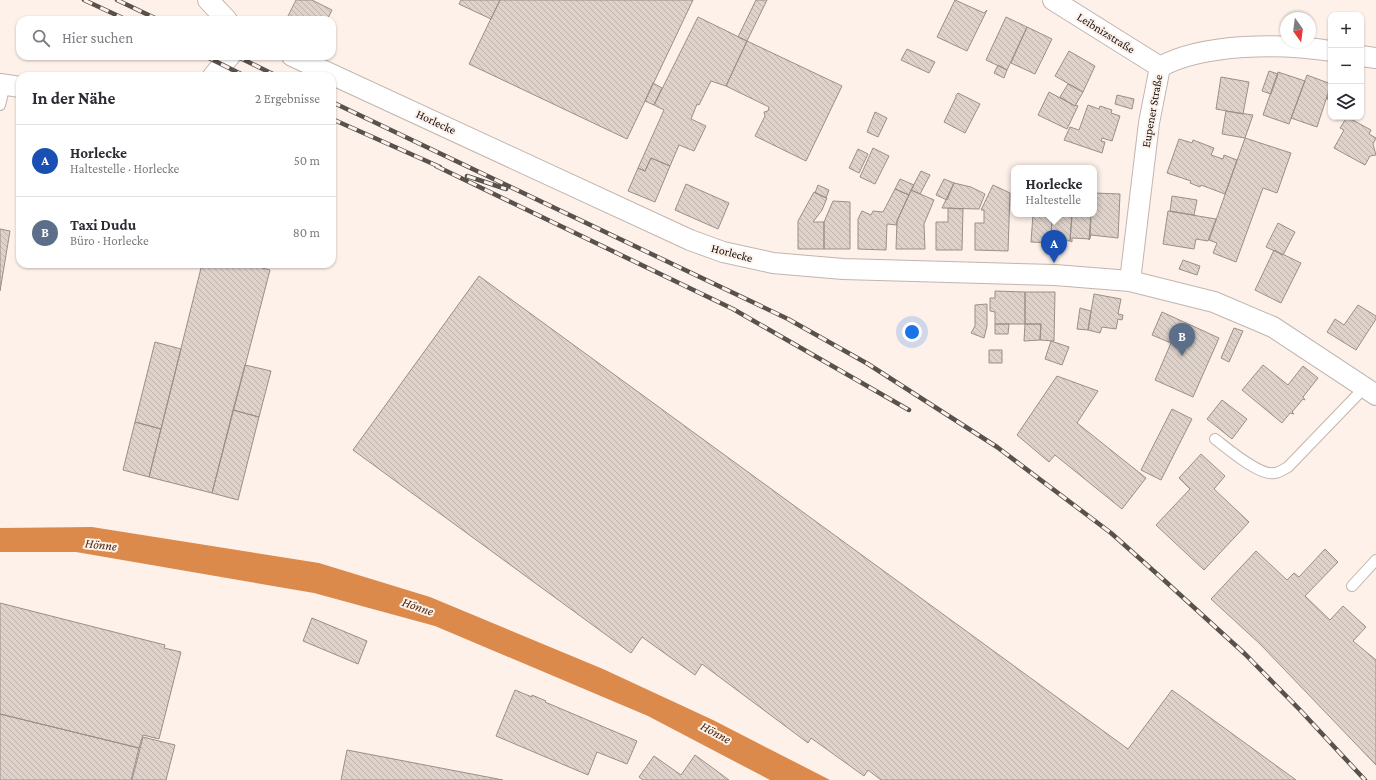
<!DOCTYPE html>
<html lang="de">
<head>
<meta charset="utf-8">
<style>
	:root { --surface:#fff; --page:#f7f7f7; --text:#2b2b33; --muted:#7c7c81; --line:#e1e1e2; --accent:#1f6b72 }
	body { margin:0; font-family:"Crimson Pro",serif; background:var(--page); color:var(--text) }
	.controls { position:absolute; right:12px; top:12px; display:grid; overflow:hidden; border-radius:8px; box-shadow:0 1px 3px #0004 }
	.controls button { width:36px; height:36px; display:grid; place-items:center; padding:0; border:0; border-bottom:1px solid var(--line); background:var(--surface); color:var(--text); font:20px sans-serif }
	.compass { position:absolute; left:1280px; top:12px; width:36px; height:36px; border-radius:50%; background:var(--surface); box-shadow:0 1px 3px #0004; rotate:166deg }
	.you { position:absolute; left:912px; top:332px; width:14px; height:14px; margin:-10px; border:3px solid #fff; border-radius:50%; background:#1a73e8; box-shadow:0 0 0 6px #1a73e833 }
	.badge { display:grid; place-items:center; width:26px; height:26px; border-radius:50%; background:var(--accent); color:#fff; font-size:13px; font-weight:700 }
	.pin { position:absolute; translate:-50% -33px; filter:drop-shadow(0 1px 2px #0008) }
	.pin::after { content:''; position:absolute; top:21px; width:14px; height:12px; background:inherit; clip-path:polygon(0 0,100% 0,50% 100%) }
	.popup { position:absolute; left:1011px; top:165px; width:86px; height:52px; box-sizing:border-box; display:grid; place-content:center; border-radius:8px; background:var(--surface); filter:drop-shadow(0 1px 3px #0005); font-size:13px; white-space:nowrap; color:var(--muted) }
	.popup b { font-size:15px; color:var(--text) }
	.popup::after { content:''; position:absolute; left:50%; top:100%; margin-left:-8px; border:8px solid transparent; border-top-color:var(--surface) }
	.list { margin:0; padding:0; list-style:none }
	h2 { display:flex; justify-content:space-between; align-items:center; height:52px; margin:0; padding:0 16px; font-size:17px }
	h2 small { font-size:13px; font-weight:400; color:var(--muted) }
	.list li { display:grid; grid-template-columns:26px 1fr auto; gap:12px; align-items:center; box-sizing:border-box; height:72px; padding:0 16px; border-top:1px solid var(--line) }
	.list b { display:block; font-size:15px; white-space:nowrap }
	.list p { margin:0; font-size:13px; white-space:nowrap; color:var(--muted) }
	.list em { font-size:13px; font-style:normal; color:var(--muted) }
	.icon { flex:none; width:22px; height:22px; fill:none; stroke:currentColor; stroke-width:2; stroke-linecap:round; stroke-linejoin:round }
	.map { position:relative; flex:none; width:1376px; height:780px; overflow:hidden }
	.search { position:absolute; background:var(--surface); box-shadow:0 1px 3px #0004; left:16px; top:16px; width:320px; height:44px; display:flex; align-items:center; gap:10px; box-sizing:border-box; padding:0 14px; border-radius:12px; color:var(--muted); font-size:15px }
	.panel { position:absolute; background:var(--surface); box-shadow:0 1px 3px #0004; left:16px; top:72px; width:320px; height:196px; border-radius:12px }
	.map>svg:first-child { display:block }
	.water { fill:#dc894c }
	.building { fill:url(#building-back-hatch); stroke:#9a9089 }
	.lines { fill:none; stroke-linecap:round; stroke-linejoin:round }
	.lane-casing { stroke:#c1b5ae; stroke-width:12 }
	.street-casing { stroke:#c1b5ae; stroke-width:22 }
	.lane { stroke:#fff; stroke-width:10 }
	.street { stroke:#fff; stroke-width:20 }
	.rail-casing { stroke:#58524e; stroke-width:4.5 }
	.rail { stroke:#fdf1ea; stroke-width:3; stroke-dasharray:9; stroke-linecap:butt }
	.labels { text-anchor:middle; stroke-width:4; stroke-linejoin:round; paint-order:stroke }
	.street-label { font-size:12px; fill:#16120f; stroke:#fdf1ea }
	.water-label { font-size:13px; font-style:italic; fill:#4a280f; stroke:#fdf1ea }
</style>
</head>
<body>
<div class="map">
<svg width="1376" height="780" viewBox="0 0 1376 780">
	<defs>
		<pattern id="building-back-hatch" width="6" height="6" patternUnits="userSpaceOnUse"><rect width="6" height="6" fill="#ded2cb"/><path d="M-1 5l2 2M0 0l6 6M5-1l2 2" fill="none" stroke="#beb3ad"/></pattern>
	</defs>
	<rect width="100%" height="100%" fill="#fdf1ea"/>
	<path class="water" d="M92 527 319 563 430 597 603 669 713 720 830 780H770L648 716 435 626 314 593 76 552H0V528Z"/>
	<path class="building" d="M296 0H312L332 10 327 20H286Z
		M461 0H500L491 19 459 4Z
		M500 0H693L627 139 469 64Z
		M756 0H767L747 41 738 37Z
		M955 0 984 13 987 10 967 51 937 37Z
		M698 17 747 41 726 86 711 81 699 105 697 104 691 119 706 126 694 151 679 145 670 166 651 158 645 171 638 168 664 110 654 105Z
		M1006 17 1027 27 1007 70 986 60Z
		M1027 27 1052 39 1035 74 1011 63Z
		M747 41 842 86 806 161 755 136 765 116 764 112 768 111 769 107 726 86Z
		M907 49 935 62 929 73 901 60Z
		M1069 51 1095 66 1083 92 1055 76Z
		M998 65 1007 70 1004 78 994 73Z
		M1269 71 1278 74 1271 94 1262 91Z
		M1278 72 1305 81 1289 124 1263 115Z
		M1307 75 1331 84 1317 127 1291 118Z
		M1221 77 1249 82 1243 114 1216 109Z
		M653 83 662 88 654 105 645 101Z
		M1068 84 1083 92 1075 106 1060 97Z
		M1331 88V101L1327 99Z
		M1049 92 1075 106 1076 105 1078 106 1067 129 1038 115Z
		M958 93 980 104 965 133 944 122 956 97V95Z
		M1117 95 1134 99 1132 109 1115 104Z
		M1088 105 1099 109 1100 106 1112 110 1111 113 1120 116 1112 141 1102 138 1101 141 1105 142 1102 153 1064 140 1070 127 1079 130Z
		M1226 111 1253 115 1245 138 1222 134Z
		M875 112 887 118 878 137 867 132Z
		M1347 117 1371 130 1369 134 1376 138 1373 144 1376 155 1370 156 1365 165 1334 148 1344 130 1340 128Z
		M1245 138 1291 153 1277 193 1263 188 1236 262 1213 253 1217 243 1209 240Z
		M1179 139 1192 143 1193 140 1214 148 1211 155 1223 159 1224 155 1237 160 1225 194 1201 185 1200 187 1190 183 1191 181 1167 173Z
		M873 148 889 156 875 184 860 177Z
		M858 149 868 154 859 173 849 168Z
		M651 158 670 166 655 202 628 191 638 168 645 171Z
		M921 171 930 175 920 194 911 190Z
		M900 179 914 185 909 195 895 189Z
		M944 179 954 183 947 200 936 195Z
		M954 183 971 187 985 194 979 209 942 208Z
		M686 184 729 203 718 229 675 210Z
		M818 185 829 190 826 198 815 193Z
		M993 185 1010 193 1008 251 975 250V223H984V210H981Z
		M895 189 909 195 897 221V225L887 224 886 250 858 249V219L862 211 871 215 873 211 883 212Z
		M911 190 934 200 924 224 925 249H896L897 221Z
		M814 192 827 198 822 210 813 222H824V249H798V221Z
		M1094 193 1120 194 1118 238 1091 235 1089 240 1091 214H1094Z
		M1172 196 1197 200 1194 215 1170 211Z
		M833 201 850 202V249H824V222Z
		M948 208 963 209 962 250H936V222H948Z
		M1168 211 1216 219 1208 241 1196 239 1194 249 1163 244Z
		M1033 214H1052L1051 243 1031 242Z
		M1052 214H1072L1070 241 1052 239 1051 244Z
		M1072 214H1091L1090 239 1072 238V242L1070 241Z
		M1278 223 1295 232 1283 255 1266 247Z
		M0 229 10 231 0 291Z
		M1274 250 1301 263 1281 303 1255 290Z
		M1183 260 1200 266 1197 275 1179 269Z
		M202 264H247L270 270 212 493 149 477Z
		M479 276 1128 749 1172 690 1296 780H881L868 770 864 776 811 738 808 743 702 664 695 675 642 637 631 653 353 450Z
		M995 291 1025 292V324H995V312L990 311V298H995Z
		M1025 292H1055L1054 341 1040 340 1041 324H1025Z
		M1094 294 1121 299 1118 314 1123 315 1122 320 1118 319 1116 329 1102 327 1100 333 1088 330Z
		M987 304V326L984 338 971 333 975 326V305Z
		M1358 305 1376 316V319L1356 350 1327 332 1335 319 1344 325Z
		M1080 308 1091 311 1088 330 1077 329Z
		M1162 312 1219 338 1193 397 1155 380 1171 343 1152 335Z
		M995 324H1009L1008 334H995Z
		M1025 324H1041L1040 340 1024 341Z
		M1234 328 1243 331 1229 362 1221 358Z
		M1051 341 1069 347 1062 365 1045 359Z
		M155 342 181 349 161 429 135 422Z
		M989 350H1002V363H989Z
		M245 365 271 371 259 417 233 410Z
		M1263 365 1288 385 1303 366 1318 378 1303 397 1305 400 1303 399 1292 412 1294 414 1290 413 1282 423 1242 390Z
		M1057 376 1098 391 1077 423 1146 478 1122 509 1055 455 1049 462 1017 435Z
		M1222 400 1247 419 1232 439 1207 419Z
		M1172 409 1192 419 1161 480 1141 470Z
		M233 410 259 417 238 500 212 493Z
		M135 422 161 429 149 477 123 470Z
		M1201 454 1225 476 1214 489 1249 522 1204 570 1156 525 1190 489 1179 478Z
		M1325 549 1338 562 1305 596 1330 620 1343 606 1366 627 1353 641 1376 660V765L1260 644 1211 599 1256 551 1287 580 1294 573 1299 577Z
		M0 603 165 645 164 648 181 652 159 739 143 735 139 748 0 714Z
		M312 618 367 641 358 664 303 641Z
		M515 690 532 697V695L546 701 545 702 637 741 627 764 597 752 588 775 496 736Z
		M0 714 139 748 131 780H0Z
		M143 737 175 745 166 780H132Z
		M347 750 503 780H341Z
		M695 755 729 780H643L639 777 654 756 681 775Z"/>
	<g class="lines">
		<defs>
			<path id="lane" d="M0 105 5 85
				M1215 439C1227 448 1259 476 1274 473 1279 473 1284 469 1288 467L1365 387
				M1352 586 1376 560"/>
			<path id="street" d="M208 0 227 20
				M1053 0 1160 67
				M292 56 690 240 723 252 773 263 843 269 1055 275 1130 281 1214 302 1273 327 1376 395
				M1361 56 1376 58
				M213 76 230 56
				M0 84 20 87
				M1130 281 1149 123 1160 67C1203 43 1283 43 1331 51"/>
		</defs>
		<use href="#lane" class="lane-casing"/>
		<use href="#street" class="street-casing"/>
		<use href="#lane" class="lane"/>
		<use href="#street" class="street"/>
		<defs>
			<path id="rail" d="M84 0 127 20
				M117 0 159 20
				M205 56 245 76
				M236 56 277 76
				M332 102 788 319 868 364 997 447 1111 533 1165 581 1245 654 1300 710 1365 780
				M332 119 440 167
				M436 166 733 309 909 410
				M467 176 506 189"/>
		</defs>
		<use href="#rail" class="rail-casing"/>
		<use href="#rail" class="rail"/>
	</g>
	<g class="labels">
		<g class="street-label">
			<text transform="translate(1106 33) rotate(32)" y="4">Leibnizstraße</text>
			<text transform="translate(1152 111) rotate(-80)" y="4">Eupener Straße</text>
			<text transform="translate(436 122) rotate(25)" y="4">Horlecke</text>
			<text transform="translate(732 253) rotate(15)" y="4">Horlecke</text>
		</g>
		<g class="water-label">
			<text transform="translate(101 544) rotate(6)" y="5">Hönne</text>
			<text transform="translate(418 606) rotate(19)" y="5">Hönne</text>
			<text transform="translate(716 732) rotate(28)" y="5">Hönne</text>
		</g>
	</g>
</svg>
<div class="controls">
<button>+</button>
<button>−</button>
<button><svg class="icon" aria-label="layers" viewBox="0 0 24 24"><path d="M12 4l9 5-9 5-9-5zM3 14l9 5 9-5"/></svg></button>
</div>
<svg class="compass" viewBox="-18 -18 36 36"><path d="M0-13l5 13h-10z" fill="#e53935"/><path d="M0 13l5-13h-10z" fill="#7c7c81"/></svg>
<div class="you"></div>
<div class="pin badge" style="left:1054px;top:263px;background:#1a4fb4">A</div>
<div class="popup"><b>Horlecke</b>Haltestelle</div>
<div class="pin badge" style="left:1182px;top:356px;background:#5c6f8a">B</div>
<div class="search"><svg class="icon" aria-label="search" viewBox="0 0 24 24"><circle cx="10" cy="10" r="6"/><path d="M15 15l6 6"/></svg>Hier suchen</div>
<section class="panel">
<h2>In der Nähe<small>2 Ergebnisse</small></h2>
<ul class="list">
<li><span class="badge" style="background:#1a4fb4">A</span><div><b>Horlecke</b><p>Haltestelle · Horlecke</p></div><em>50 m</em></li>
<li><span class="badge" style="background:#5c6f8a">B</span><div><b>Taxi Dudu</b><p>Büro · Horlecke</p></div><em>80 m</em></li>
</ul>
</section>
</div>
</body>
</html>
